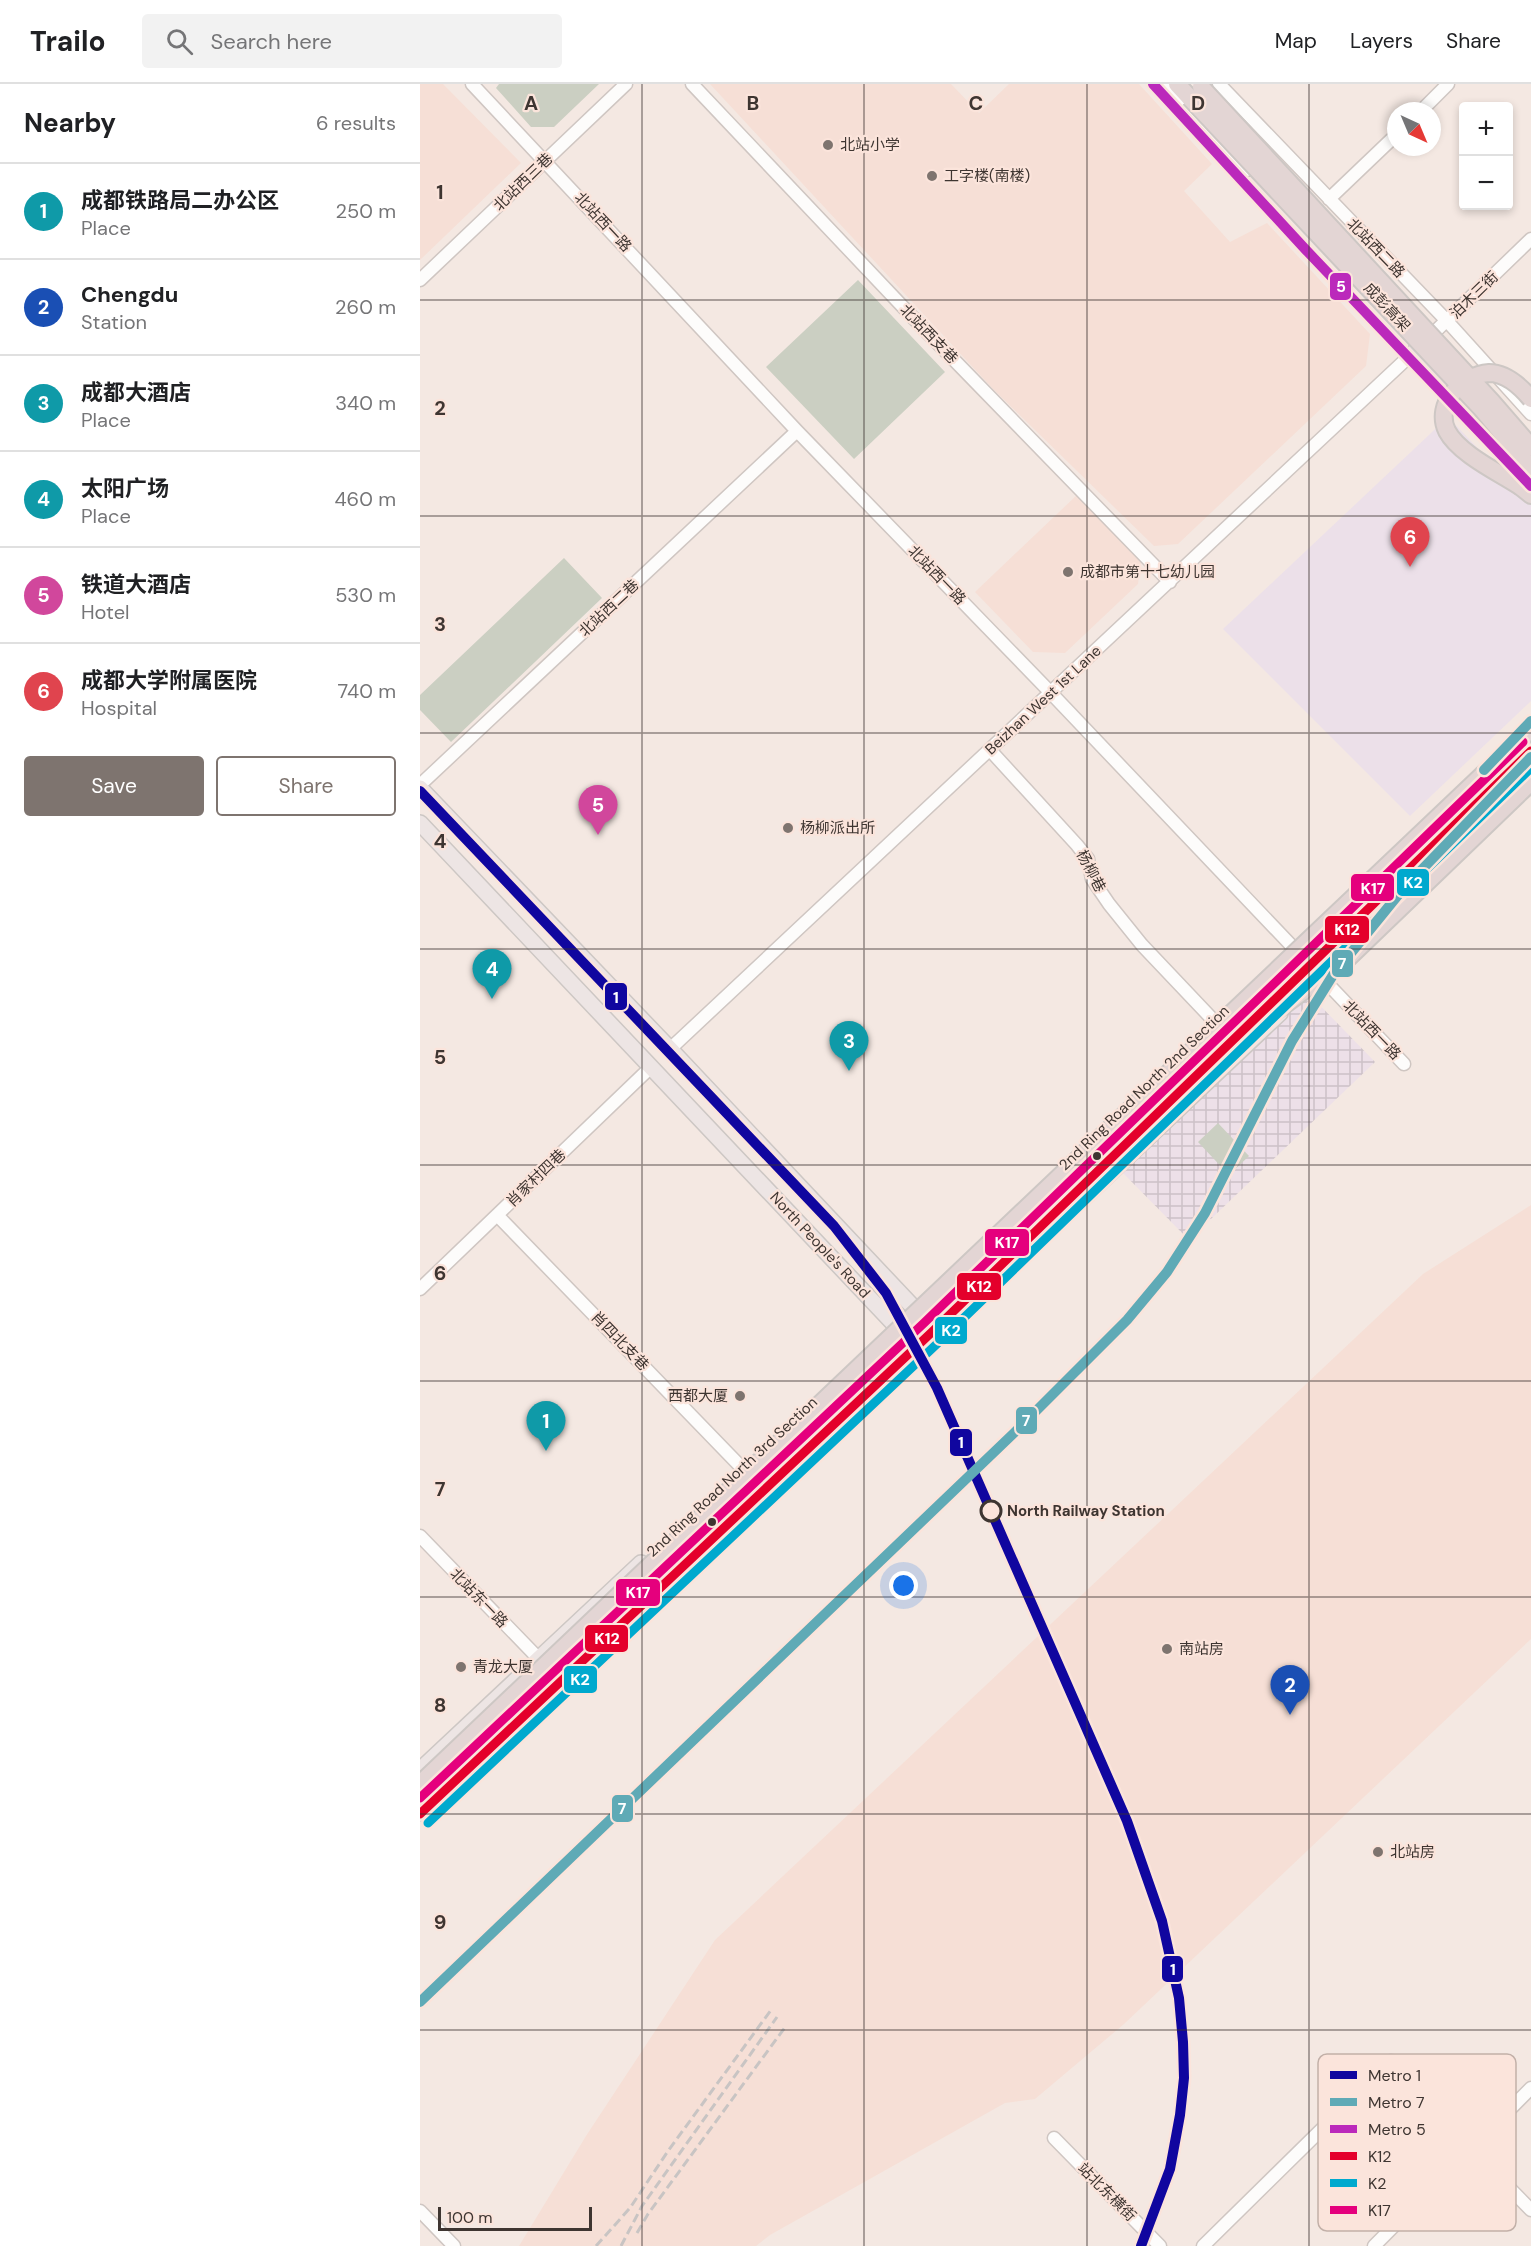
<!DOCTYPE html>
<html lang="en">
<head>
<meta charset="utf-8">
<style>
	:root { --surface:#fff; --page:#f2f2f2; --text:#202124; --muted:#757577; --line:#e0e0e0; --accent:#7e746f }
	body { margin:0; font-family:"DM Sans","Noto Sans SC",sans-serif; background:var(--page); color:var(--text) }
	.controls { position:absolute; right:18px; top:18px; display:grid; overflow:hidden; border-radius:6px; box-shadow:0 3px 9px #0003 }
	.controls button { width:54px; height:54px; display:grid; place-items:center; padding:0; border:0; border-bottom:2px solid var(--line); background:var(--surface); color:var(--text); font:30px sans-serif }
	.compass { position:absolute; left:967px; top:18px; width:54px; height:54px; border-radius:50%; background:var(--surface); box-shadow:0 3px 9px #0003; rotate:136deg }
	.scale { position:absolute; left:18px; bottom:15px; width:154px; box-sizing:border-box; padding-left:6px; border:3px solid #3e3531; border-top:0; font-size:16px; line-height:21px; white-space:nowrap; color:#3e3531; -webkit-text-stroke:4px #fbe4db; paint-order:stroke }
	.you { position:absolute; left:484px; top:1502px; width:21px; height:21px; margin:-15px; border:4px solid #fff; border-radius:50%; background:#1a73e8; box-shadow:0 0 0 9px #1a73e833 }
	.badge { display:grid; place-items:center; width:39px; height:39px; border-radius:50%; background:var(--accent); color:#fff; font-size:20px; font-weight:700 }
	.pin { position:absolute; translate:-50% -50px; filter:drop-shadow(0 2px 3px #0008) }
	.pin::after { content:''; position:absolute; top:32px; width:21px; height:18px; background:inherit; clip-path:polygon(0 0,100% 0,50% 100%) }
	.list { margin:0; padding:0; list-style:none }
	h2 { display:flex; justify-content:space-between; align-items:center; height:78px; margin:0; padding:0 24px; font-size:26px }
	h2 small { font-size:20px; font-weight:400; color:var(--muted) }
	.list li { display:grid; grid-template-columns:39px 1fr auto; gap:18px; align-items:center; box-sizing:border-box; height:96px; padding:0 24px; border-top:2px solid var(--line) }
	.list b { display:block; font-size:22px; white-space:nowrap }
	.list p { margin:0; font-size:20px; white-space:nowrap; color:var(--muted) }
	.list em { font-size:20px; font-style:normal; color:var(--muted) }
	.actions { display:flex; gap:12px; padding:18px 24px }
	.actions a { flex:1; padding:14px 0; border:2px solid var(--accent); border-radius:6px; text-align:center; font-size:21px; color:var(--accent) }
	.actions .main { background:var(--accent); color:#fff }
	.icon { flex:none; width:33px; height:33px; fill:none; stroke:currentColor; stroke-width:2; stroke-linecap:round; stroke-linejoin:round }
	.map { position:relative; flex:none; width:1111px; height:2162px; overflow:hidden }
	header { display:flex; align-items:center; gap:36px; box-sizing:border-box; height:84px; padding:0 30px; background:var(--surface); border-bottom:2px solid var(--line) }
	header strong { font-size:28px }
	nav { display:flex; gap:33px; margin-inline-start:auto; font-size:21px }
	.search { width:420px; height:54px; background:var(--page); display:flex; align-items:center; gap:15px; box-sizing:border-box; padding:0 21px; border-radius:6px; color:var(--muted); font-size:22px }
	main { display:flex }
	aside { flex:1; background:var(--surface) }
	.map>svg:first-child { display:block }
	.built { fill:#f6dfd6 }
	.industrial { fill:url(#industrial-grid) }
	.medical { fill:#ece0e9 }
	.green { fill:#cbcfc2 }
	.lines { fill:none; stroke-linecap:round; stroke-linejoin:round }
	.minor-casing { stroke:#cfc6c2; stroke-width:15 }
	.major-casing { stroke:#cdc7c4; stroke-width:18 }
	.highway-casing { stroke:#cdc7c4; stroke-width:20 }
	.minor { stroke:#fdfcfb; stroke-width:12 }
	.major { stroke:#ede5e4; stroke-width:15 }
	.highway { stroke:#e3d5d4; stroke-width:16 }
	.rail { stroke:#c8c4c3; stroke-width:3; stroke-dasharray:9 4.5; stroke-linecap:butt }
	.highway-bridge-casing { stroke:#cdc7c4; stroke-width:20; stroke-linecap:butt }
	.highway-bridge { stroke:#e3d5d4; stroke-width:16 }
	.bus-1-casing { stroke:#fbe4db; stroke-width:14 }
	.bus-2-casing { stroke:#fbe4db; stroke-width:14 }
	.bus-3-casing { stroke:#fbe4db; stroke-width:14 }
	.bus-1 { stroke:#e4002b; stroke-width:9 }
	.bus-2 { stroke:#00a9ce; stroke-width:9 }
	.bus-3 { stroke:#e5007d; stroke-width:9 }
	.metro-1-casing { stroke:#fbe4db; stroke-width:15 }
	.metro-2-casing { stroke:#fbe4db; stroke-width:15 }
	.metro-3-casing { stroke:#fbe4db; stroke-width:15 }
	.metro-1 { stroke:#10069f; stroke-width:10 }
	.metro-2 { stroke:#5faab6; stroke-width:10 }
	.metro-3 { stroke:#bb29bb; stroke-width:10 }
	.grid { fill:none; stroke:#3e3531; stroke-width:1.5; stroke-opacity:0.55 }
	.poi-dot { fill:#7e746f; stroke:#fbe4db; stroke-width:2 }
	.bus-dot { fill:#3e3531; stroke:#fbe4db; stroke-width:2 }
	.stop-dot { fill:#fbe4db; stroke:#3e3531; stroke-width:3 }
	.labels { text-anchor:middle; stroke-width:4.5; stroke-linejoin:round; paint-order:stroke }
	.poi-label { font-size:15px; fill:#3e3531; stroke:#fbe4db; text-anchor:start }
	.street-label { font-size:15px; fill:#3e3531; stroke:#fbe4db }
	.stop-label { font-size:15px; font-weight:bold; fill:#3e3531; stroke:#fbe4db; text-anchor:start }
	.key { fill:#fbe4db; stroke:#c2b0a8; stroke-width:1.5 }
	.key-label { font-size:16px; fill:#3e3531 }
	.grid-label { font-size:20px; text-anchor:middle; font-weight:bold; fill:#3e3531; stroke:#fbe4db; stroke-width:4.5; stroke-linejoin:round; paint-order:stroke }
	.line-badge { stroke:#fbe4db; stroke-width:2 }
	.badge-label { font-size:16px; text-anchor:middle; font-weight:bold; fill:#fff }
</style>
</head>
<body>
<header>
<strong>Trailo</strong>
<div class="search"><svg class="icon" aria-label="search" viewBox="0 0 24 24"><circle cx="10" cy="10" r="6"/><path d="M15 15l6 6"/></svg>Search here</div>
<nav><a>Map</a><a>Layers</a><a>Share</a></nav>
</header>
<main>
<aside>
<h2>Nearby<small>6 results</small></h2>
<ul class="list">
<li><span class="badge" style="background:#0f9aa8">1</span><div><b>成都铁路局二办公区</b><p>Place</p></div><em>250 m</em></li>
<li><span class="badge" style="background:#1a4fb4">2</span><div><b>Chengdu</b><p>Station</p></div><em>260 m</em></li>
<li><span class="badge" style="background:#0f9aa8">3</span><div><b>成都大酒店</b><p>Place</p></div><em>340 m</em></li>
<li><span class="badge" style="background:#0f9aa8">4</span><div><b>太阳广场</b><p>Place</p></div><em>460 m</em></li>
<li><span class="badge" style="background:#d1479c">5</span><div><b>铁道大酒店</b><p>Hotel</p></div><em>530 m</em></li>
<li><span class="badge" style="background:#e0444e">6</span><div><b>成都大学附属医院</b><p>Hospital</p></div><em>740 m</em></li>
</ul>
<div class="actions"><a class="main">Save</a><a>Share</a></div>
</aside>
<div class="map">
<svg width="1111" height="2162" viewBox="0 0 1111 2162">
	<defs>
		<pattern id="industrial-grid" width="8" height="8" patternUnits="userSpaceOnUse" patternTransform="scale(1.5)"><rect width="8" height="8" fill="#ede0e8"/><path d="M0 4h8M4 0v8" fill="none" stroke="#ccc1c7"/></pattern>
	</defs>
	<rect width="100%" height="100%" fill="#f4e8e2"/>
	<path class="built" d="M0 0H23L101 79 0 176Z
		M290 0H531L559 29 589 0H719L792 80 764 107 810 158 847 139 950 250 946 282 758 460 734 462 573 305Z
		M658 410 721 476 718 500 645 569 613 568 555 508Z
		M1111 1121V1555L704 1940 615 2015 585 2019 350 2151 336 2162H99L166 2052 295 1856 1003 1190Z"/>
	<path class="industrial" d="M887 908 955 978 769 1156 700 1086Z"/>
	<path class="medical" d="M1028 333 1111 420V617L990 732 803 545Z"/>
	<path class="green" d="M79 0H179L134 43H111L76 4Z
		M438 196 525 288 434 375 346 283Z
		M144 474 182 514 31 658 0 626V611Z
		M798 1039 829 1072 809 1091 778 1058Z"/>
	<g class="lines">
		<defs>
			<path id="minor" d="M52 0 377 347 631 609 984 980
				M272 0 501 242 750 498
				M745 0 827 86
				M799 0 1027 237 1111 330
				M1001 27 1028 0
				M909 115 976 51
				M0 196 206 0
				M570 666 657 761 668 775 672 795 689 820 722 861 794 937
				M0 701 377 347
				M250 965 996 266 1111 155
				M77 1131 322 1384
				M0 1205 231 983
				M0 1452 119 1575
				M634 2054 740 2162
				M0 2127 34 2162
				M783 2162 971 1977 1051 2065 1111 2126
				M954 2162 1111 2004"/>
			<path id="major" d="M996 266 1111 404
				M0 704 250 965 493 1223 512 1257
				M1091 706 1111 687
				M0 739 475 1241 512 1257
				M578 1195 860 929
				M0 1686 221 1479"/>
			<path id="highway" d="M757 0 770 14
				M1101 403 1111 411"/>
		</defs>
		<use href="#minor" class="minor-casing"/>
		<use href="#major" class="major-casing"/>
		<use href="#highway" class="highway-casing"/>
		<use href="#minor" class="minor"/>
		<use href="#major" class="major"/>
		<use href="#highway" class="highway"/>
		<path class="rail" d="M217 2149 228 2130 366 1942
			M176 2162 210 2124 248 2067 351 1926
			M201 2162 222 2122 357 1933"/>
		<defs>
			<path id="highway-bridge" d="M781 3 1072 318 1111 363
				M770 14 1061 324 1111 384
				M1101 403C1080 389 1039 370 1027 347 1014 320 1042 291 1069 289 1086 289 1101 303 1111 315
				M845 935 927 875 1111 698
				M0 1700 1111 645
				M0 1730 512 1248 1111 667"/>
		</defs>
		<use href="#highway-bridge" class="highway-bridge-casing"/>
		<use href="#highway-bridge" class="highway-bridge"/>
		<defs>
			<path id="bus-1" d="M0 1730 512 1248 1111 667"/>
			<path id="bus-2" d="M8 1739 520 1257 1111 684"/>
			<path id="bus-3" d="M0 1714 504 1239 1103 658"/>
		</defs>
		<use href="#bus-1" class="bus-1-casing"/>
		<use href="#bus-2" class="bus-2-casing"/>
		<use href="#bus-3" class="bus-3-casing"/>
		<use href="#bus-1" class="bus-1"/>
		<use href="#bus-2" class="bus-2"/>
		<use href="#bus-3" class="bus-3"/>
		<defs>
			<path id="metro-1" d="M0 707 414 1142 466 1209 517 1304 707 1737 742 1837 759 1914 763 1958 764 1994 760 2031 750 2085 721 2162"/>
			<path id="metro-2" d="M1064 686 1111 637
				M0 1918 594 1349 707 1236 747 1188 785 1129 872 957 913 891 983 805 1111 673"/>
			<path id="metro-3" d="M733 0 886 166 1111 402"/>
		</defs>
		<use href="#metro-1" class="metro-1-casing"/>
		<use href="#metro-2" class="metro-2-casing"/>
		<use href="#metro-3" class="metro-3-casing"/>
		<use href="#metro-1" class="metro-1"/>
		<use href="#metro-2" class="metro-2"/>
		<use href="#metro-3" class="metro-3"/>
	</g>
	<path class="grid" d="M222 0V2162M444 0V2162M667 0V2162M889 0V2162M0 216H1111M0 432H1111M0 649H1111M0 865H1111M0 1081H1111M0 1297H1111M0 1513H1111M0 1730H1111M0 1946H1111"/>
	<g class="poi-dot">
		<circle cx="408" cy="61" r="6"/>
		<circle cx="512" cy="92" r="6"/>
		<circle cx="648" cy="488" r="6"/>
		<circle cx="368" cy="744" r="6"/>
		<circle cx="320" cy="1312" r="6"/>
		<circle cx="747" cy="1565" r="6"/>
		<circle cx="41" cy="1583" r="6"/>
		<circle cx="958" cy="1768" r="6"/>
	</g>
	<g class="bus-dot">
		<circle cx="677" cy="1072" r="5"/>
		<circle cx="292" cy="1438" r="5"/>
	</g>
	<circle class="stop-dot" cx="571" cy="1427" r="10"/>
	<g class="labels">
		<g class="poi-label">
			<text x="420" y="66">北站小学</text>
			<text x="524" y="97">工字楼(南楼)</text>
			<text x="660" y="493">成都市第十七幼儿园</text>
			<text x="380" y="749">杨柳派出所</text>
			<text x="308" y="1317" text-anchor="end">西都大厦</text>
			<text x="759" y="1570">南站房</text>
			<text x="53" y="1588">青龙大厦</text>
			<text x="970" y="1773">北站房</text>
		</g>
		<g class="street-label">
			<text transform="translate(103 98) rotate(-44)" y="5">北站西三巷</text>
			<text transform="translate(183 138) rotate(47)" y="5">北站西一路</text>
			<text transform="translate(956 164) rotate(46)" y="5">北站西二路</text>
			<text transform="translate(1054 211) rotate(-44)" y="5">泊木三街</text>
			<text transform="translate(967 223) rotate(47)" y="5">成彭高架</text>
			<text transform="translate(509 250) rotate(46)" y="5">北站西支巷</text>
			<text transform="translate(517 491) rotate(46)" y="5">北站西一路</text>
			<text transform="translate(189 524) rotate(-43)" y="5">北站西二巷</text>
			<text transform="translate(623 616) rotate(-43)" y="5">Beizhan West 1st Lane</text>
			<text transform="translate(671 787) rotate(63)" y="5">杨柳巷</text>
			<text transform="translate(952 946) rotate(46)" y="5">北站西一路</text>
			<text transform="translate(724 1004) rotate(-44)" y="5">2nd Ring Road North 2nd Section</text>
			<text transform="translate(116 1094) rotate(-44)" y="5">肖家村四巷</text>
			<text transform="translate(400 1161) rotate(47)" y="5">North People's Road</text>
			<text transform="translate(200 1257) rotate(46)" y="5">肖四北支巷</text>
			<text transform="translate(312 1393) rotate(-43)" y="5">2nd Ring Road North 3rd Section</text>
			<text transform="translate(59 1514) rotate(46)" y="5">北站东一路</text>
			<text transform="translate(687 2108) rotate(45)" y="5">站北东横街</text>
		</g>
		<g class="stop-label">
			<text x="587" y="1432">North Railway Station</text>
		</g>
	</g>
	<rect x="898" y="1970" width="198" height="177" rx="9" class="key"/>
	<rect x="910" y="1987" width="27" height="8" fill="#10069f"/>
	<rect x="910" y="2014" width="27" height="8" fill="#5faab6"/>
	<rect x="910" y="2041" width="27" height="8" fill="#bb29bb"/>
	<rect x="910" y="2068" width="27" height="8" fill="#e4002b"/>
	<rect x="910" y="2095" width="27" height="8" fill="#00a9ce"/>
	<rect x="910" y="2122" width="27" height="8" fill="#e5007d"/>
	<g class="key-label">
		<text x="948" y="1997">Metro 1</text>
		<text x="948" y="2024">Metro 7</text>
		<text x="948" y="2051">Metro 5</text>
		<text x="948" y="2078">K12</text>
		<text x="948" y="2105">K2</text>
		<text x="948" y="2132">K17</text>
	</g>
	<g class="grid-label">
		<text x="111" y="26">A</text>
		<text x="333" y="26">B</text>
		<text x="556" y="26">C</text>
		<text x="778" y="26">D</text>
		<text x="20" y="115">1</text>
		<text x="20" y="331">2</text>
		<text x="20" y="547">3</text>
		<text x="20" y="764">4</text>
		<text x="20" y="980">5</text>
		<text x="20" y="1196">6</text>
		<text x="20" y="1412">7</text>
		<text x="20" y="1628">8</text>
		<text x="20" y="1845">9</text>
	</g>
	<g class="line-badge">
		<rect x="909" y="188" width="23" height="29" rx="6" fill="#bb29bb"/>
		<rect x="976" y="784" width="34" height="29" rx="6" fill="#00a9ce"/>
		<rect x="930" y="789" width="45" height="29" rx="6" fill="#e5007d"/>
		<rect x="904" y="831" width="46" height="29" rx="6" fill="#e4002b"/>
		<rect x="911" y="865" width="23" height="29" rx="6" fill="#5faab6"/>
		<rect x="184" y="898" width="24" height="29" rx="6" fill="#10069f"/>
		<rect x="564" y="1144" width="46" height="29" rx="6" fill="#e5007d"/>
		<rect x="536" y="1188" width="46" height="29" rx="6" fill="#e4002b"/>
		<rect x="514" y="1232" width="34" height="29" rx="6" fill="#00a9ce"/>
		<rect x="595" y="1322" width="23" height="29" rx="6" fill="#5faab6"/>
		<rect x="529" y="1344" width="24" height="29" rx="6" fill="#10069f"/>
		<rect x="195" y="1494" width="46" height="29" rx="6" fill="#e5007d"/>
		<rect x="164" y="1540" width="45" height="29" rx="6" fill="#e4002b"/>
		<rect x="143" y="1581" width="35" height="29" rx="6" fill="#00a9ce"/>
		<rect x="191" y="1710" width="23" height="29" rx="6" fill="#5faab6"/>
		<rect x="741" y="1871" width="23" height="28" rx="6" fill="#10069f"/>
	</g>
	<g class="badge-label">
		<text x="921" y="208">5</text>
		<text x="993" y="804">K2</text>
		<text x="953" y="810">K17</text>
		<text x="927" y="851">K12</text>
		<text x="922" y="885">7</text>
		<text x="196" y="919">1</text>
		<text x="587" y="1164">K17</text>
		<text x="559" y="1208">K12</text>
		<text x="531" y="1252">K2</text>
		<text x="606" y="1342">7</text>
		<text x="541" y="1364">1</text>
		<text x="218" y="1514">K17</text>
		<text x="187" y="1560">K12</text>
		<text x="160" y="1601">K2</text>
		<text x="202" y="1730">7</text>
		<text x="753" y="1891">1</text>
	</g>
</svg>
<div class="controls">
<button>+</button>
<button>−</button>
</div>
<svg class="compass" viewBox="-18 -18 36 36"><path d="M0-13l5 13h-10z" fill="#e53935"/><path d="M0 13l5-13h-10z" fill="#757577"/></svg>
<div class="scale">100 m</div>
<div class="you"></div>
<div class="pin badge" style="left:126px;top:1367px;background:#0f9aa8">1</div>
<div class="pin badge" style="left:870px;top:1631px;background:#1a4fb4">2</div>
<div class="pin badge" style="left:429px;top:987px;background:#0f9aa8">3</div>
<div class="pin badge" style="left:72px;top:915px;background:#0f9aa8">4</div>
<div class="pin badge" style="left:178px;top:751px;background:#d1479c">5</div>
<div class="pin badge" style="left:990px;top:483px;background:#e0444e">6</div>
</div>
</main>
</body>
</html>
